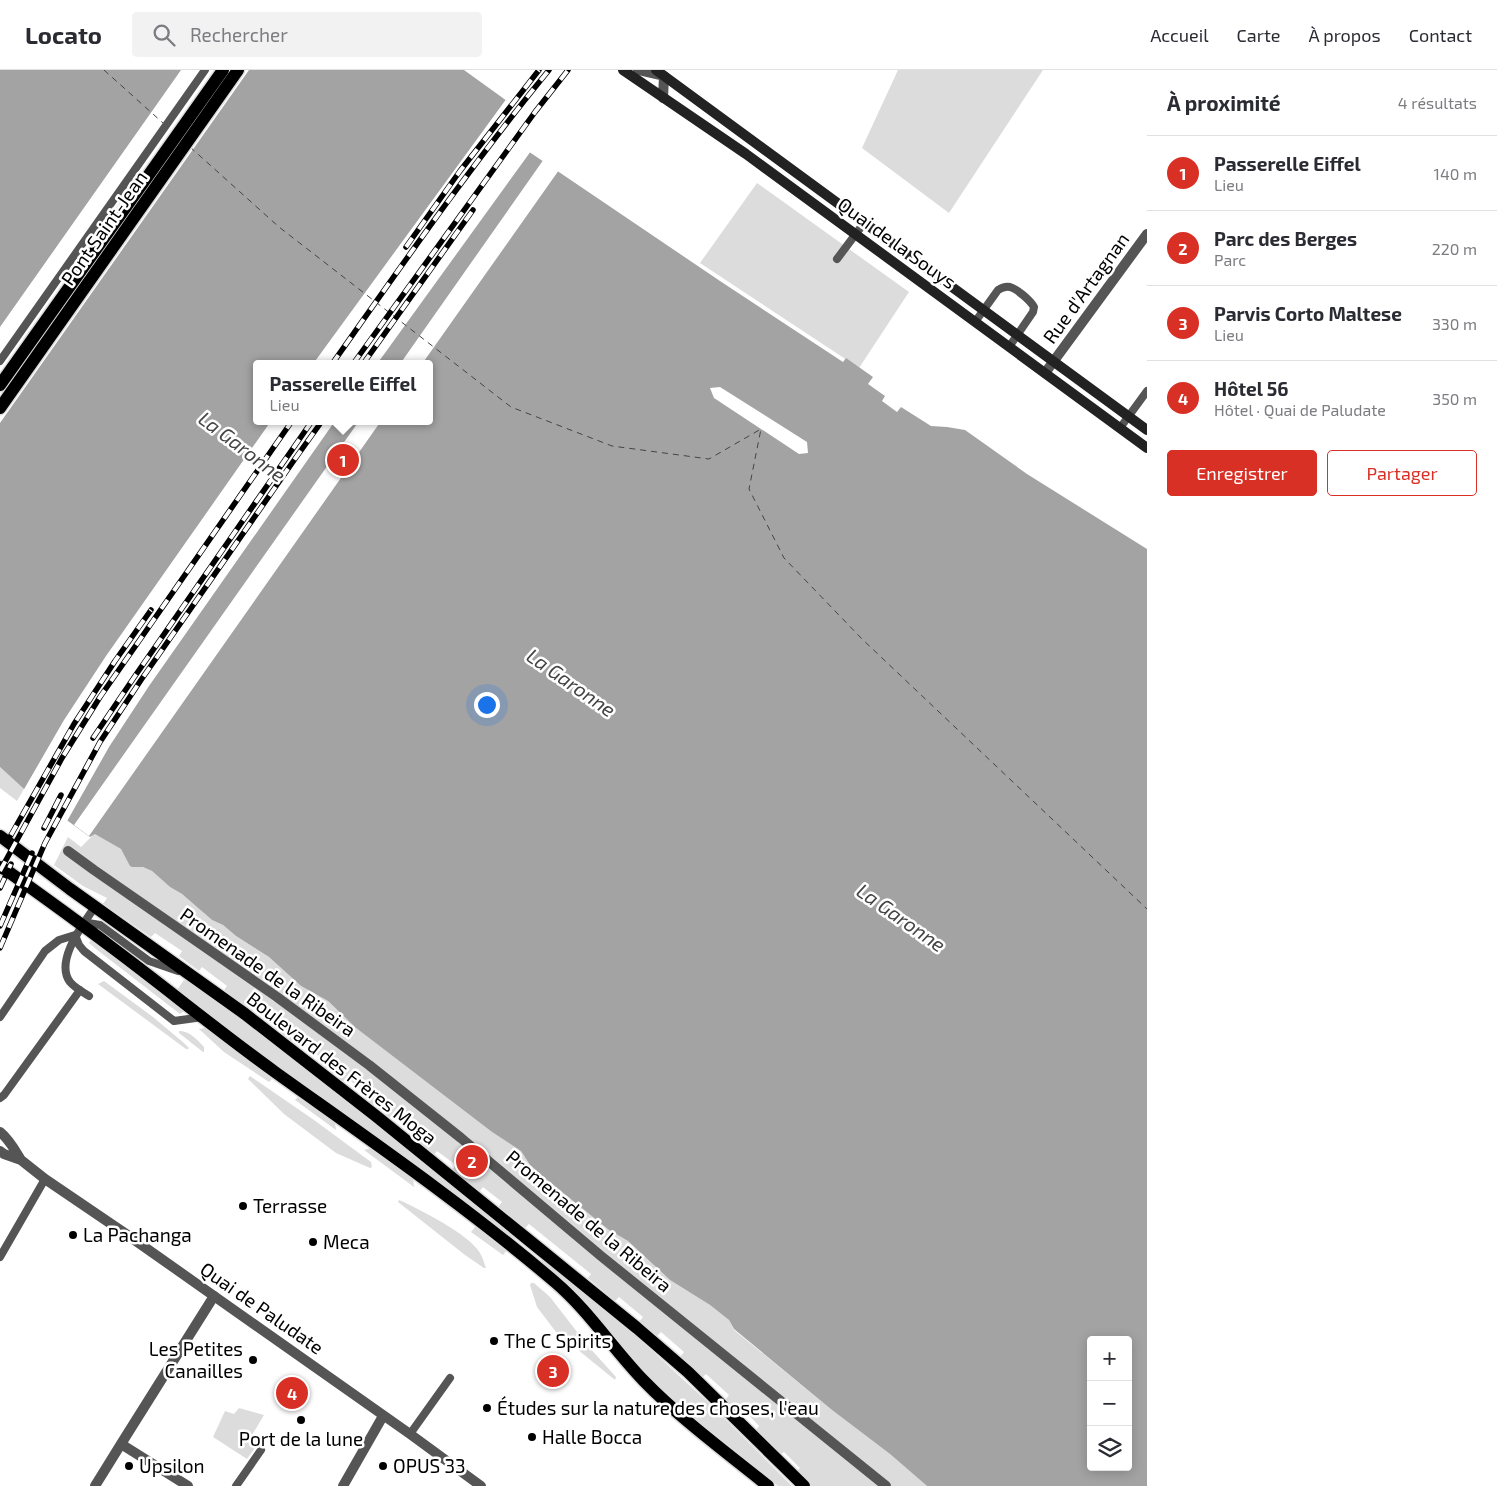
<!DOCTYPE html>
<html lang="fr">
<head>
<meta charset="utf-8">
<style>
	:root { --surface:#fff; --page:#f2f2f3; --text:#2b2b33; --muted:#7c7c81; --line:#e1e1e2; --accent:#d93025 }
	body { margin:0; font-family:"Exo 2",sans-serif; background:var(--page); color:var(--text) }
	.controls { position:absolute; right:15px; bottom:15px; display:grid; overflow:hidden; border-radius:5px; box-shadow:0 2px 12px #0003 }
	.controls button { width:45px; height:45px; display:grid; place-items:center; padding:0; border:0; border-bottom:1px solid var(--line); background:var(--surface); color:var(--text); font:25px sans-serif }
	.you { position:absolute; left:486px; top:634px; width:18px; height:18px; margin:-12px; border:4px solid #fff; border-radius:50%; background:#1a73e8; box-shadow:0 0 0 8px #1a73e833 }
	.badge { display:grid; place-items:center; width:32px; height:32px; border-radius:50%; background:var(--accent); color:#fff; font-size:16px; font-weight:700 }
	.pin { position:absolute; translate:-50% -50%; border:2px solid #fff; box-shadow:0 1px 5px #0006 }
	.popup { position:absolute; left:253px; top:290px; width:180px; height:65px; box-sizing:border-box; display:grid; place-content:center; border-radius:5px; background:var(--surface); filter:drop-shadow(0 1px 4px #0005); font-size:16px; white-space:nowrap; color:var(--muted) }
	.popup b { font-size:19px; color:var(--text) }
	.popup::after { content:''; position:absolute; left:50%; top:100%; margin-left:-10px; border:10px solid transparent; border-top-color:var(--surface) }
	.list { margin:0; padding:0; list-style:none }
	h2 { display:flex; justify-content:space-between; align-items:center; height:65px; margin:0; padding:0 20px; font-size:21px }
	h2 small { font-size:16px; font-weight:400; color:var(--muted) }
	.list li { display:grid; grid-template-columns:32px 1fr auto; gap:15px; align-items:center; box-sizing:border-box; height:75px; padding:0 20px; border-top:1px solid var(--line) }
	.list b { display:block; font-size:19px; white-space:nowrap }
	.list p { margin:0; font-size:16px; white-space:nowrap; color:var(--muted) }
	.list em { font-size:16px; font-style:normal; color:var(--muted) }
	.actions { display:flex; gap:10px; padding:15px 20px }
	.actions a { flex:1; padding:11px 0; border:1px solid var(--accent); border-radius:5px; text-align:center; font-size:18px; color:var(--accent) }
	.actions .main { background:var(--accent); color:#fff }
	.icon { flex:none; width:28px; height:28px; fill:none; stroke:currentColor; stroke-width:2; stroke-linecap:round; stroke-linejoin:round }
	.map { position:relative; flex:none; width:1147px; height:1416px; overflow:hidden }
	header { display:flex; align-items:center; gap:30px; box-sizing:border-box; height:70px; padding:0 25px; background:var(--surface); border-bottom:1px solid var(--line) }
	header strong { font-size:24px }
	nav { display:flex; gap:28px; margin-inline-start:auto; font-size:18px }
	.search { width:350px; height:45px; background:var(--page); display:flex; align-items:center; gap:12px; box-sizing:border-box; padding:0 18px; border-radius:5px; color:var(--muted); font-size:19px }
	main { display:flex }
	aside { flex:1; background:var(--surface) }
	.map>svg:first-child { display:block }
	.green { fill:#dcdcdc }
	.water { fill:#a3a3a3; fill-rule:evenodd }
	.pier { fill:#fff }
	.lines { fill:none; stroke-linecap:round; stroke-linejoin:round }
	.ferry { stroke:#444; stroke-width:1; stroke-dasharray:6 5; stroke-linecap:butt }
	.primary-casing { stroke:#dbdbdb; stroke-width:15 }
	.service { stroke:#555; stroke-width:8 }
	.pedestrian { stroke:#555; stroke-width:10 }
	.minor { stroke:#555; stroke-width:10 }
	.tertiary { stroke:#555; stroke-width:10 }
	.secondary { stroke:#222; stroke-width:10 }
	.primary { stroke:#000; stroke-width:12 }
	.rail-casing { stroke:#000; stroke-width:5.5 }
	.rail { stroke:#fff; stroke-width:4; stroke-dasharray:11; stroke-linecap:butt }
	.poi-dot { fill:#000; stroke:#fff; stroke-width:2 }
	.labels { text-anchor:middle; stroke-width:5; stroke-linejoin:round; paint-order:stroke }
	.street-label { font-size:19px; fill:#000; stroke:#fff }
	.poi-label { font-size:19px; fill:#000; stroke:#fff; text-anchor:start }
	.water-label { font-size:20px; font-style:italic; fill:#444; stroke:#fff }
</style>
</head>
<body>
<header>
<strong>Locato</strong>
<div class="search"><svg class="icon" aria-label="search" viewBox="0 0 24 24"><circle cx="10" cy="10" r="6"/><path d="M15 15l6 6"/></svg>Rechercher</div>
<nav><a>Accueil</a><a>Carte</a><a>À propos</a><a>Contact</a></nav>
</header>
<main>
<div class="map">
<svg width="1147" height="1416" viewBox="0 0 1147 1416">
	<rect width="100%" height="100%" fill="#fff"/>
	<path class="green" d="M898 0H1043L949 143 862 78Z
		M757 113 909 222 859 298 700 193Z
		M0 697 24 719 17 731 0 718Z
		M95 763 121 779 132 797H143L152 801 170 817 182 824 212 850 223 855 236 866 269 887 301 916 328 931 356 958 492 1062 521 1081 530 1095 546 1109 609 1160 628 1171 670 1210 710 1235 729 1250 734 1260 832 1340 890 1384 927 1416H811L796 1402 800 1398 784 1382 780 1385 756 1360 759 1356 744 1340 740 1344 725 1330 729 1325 706 1304 702 1308 680 1287 684 1282 661 1262 656 1267 639 1252 643 1247 619 1227 615 1231 588 1208 591 1204 529 1154 524 1159 498 1137 502 1132 483 1117 479 1122 452 1100 456 1095 437 1081 433 1086 413 1069 416 1064 392 1045 388 1049 361 1027 364 1022 347 1008 342 1012 316 992 320 987 301 972 297 976 271 956 274 951 255 937 251 942 224 920 227 916 202 897 199 901 179 886 182 881 155 863 151 867 103 834 107 828 83 816 54 795 68 767 81 777Z
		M91 870 185 940 180 944 96 879 89 873Z
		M184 910 192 913C303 993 410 1080 516 1168L514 1171 419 1097 265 987 177 920Z
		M104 911 153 947 184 973 189 978 188 979H186L98 914Z
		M206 958 272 1009 269 1012 224 982 199 959Z
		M179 961C188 960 198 970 204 977V982H203L179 963Z
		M250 1006 314 1050 371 1092 372 1097 370 1098 336 1083 284 1044 249 1010 248 1009Z
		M298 1027 335 1053 336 1060 295 1030Z
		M372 1078 413 1109 414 1117 364 1080Z
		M399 1130C419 1139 469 1164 480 1183 483 1188 484 1193 486 1198H484L465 1185 398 1132Z
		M476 1156 506 1181 503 1185 471 1162Z
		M543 1189 637 1267 711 1335 792 1416H778L694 1350 674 1332 634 1291 590 1239 540 1192Z
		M531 1213H534L550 1227 588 1276 616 1307 615 1310 556 1262 537 1237 530 1215Z
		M239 1338 264 1345 252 1365 260 1371 247 1389 213 1367 225 1341 234 1344Z"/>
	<path class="water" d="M0 0H464L507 31 490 55 519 75 720 211 843 292 846 288 873 307 868 314 885 326 882 331 897 342 901 337 931 356 947 357 965 360 1027 404 1147 479V1416H927L890 1384 832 1340 734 1259 729 1250 710 1235 670 1210 628 1171 609 1160 546 1109 530 1095 521 1081 492 1062 356 958 328 931 301 916 269 887 236 866 223 855 212 850 182 824 170 817 152 801 143 797H132L130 796 121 779 95 764 90 767 24 719 0 697ZM257 294H429V351H257ZM1091 1270H1128V1397H1091Z"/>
	<path class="pier" d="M181 0H249L0 353V257Z
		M507 28 509 32 494 55 531 81 377 294H313Z
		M544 89 559 100 422 294H400Z
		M720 317 807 372 808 383 799 384 714 328 710 318Z
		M271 351H335L149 616 109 677 66 753 23 721 64 650 106 586Z
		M359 351H381L89 766 74 755Z"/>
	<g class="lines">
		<path class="ferry" d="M104 0 163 53
			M190 77 279 157 511 337 612 376 709 389 761 359 749 419 784 488 862 569 1147 839"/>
		<defs>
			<path id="primary" d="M0 315 223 0
				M0 338 238 0
				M0 766 70 819 245 944 376 1046 536 1176 637 1258 688 1302 804 1416
				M0 797 6 800C41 825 76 850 110 876 165 917 218 961 275 1002 370 1070 466 1136 555 1212 589 1241 613 1279 644 1311 682 1350 726 1382 768 1416"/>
		</defs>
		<use href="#primary" class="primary-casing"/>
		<path class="service" d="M837 189 864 153
			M975 252 998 220C1001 218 1005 216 1010 217 1017 219 1030 230 1034 237L1033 242 1009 277
			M0 291 205 0
			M1120 358 1147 321
			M82 855 88 853 100 855 149 891 178 901
			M89 926C83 922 75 918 70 912 55 892 81 857 92 841V834
			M0 947 45 881 59 870 75 865 79 875 84 881 174 951 203 947
			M0 1028 4 1025 80 920
			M0 1187 45 1109
			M410 1364 450 1308
			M236 1416 261 1380"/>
		<path class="pedestrian" d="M68 781 94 800 277 927 369 995 461 1068 601 1186 886 1416"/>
		<path class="minor" d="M1045 303 1147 164
			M121 1374 188 1416
			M95 1416 121 1374 214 1226
			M343 1416 383 1346"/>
		<path class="tertiary" d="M638 0 664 6
			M663 28 664 6
			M0 1062C9 1069 15 1080 21 1090
			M0 1081 4 1084 21 1090 45 1109 126 1164 410 1364 481 1416"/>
		<path class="secondary" d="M623 0 746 84 1147 378
			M656 0 1147 360"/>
		<use href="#primary" class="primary"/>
		<defs>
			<path id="rail" d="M406 177 460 101 539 0
				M332 294C402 195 472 94 549 0
				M353 294 535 42 568 0
				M363 294 473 140
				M93 668 135 606 312 351
				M44 758 61 725
				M11 765 74 654 115 591 151 540
				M0 801 62 688 100 627 292 351
				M0 818 11 794
				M0 856 32 783
				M0 878 45 773 100 672 141 610 297 386 322 351"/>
		</defs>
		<use href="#rail" class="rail-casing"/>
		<use href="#rail" class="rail"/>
	</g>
	<g class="poi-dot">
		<circle cx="243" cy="1136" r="5"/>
		<circle cx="73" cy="1165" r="5"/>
		<circle cx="313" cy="1172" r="5"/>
		<circle cx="494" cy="1271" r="5"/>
		<circle cx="253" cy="1290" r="5"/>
		<circle cx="487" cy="1338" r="5"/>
		<circle cx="301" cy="1350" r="5"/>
		<circle cx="532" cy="1367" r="5"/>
		<circle cx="129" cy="1396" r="5"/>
		<circle cx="383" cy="1396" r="5"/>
	</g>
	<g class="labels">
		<g class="street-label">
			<text transform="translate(104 158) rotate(-55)" y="7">Pont Saint-Jean</text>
			<text transform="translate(897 173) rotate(36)" y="7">Quai de la Souys</text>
			<text transform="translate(1086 218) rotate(-54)" y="7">Rue d'Artagnan</text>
			<text transform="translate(268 902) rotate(35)" y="7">Promenade de la Ribeira</text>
			<text transform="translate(342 998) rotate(38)" y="7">Boulevard des Frères Moga</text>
			<text transform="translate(589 1151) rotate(40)" y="7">Promenade de la Ribeira</text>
			<text transform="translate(262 1238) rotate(35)" y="7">Quai de Paludate</text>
		</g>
		<g class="poi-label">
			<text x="253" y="1143">Terrasse</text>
			<text x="83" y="1172">La Pachanga</text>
			<text x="323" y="1179">Meca</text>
			<text x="504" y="1278">The C Spirits</text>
			<text x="243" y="1286" text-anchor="end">Les Petites<tspan x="243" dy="22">Canailles</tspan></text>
			<text x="497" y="1345">Études sur la nature des choses, l'eau</text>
			<text x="542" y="1374">Halle Bocca</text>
			<text x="301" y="1376" text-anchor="middle">Port de la lune</text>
			<text x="139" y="1403">Upsilon</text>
			<text x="393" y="1403">OPUS 33</text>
		</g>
		<g class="water-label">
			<text transform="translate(242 377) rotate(37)" y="7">La Garonne</text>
			<text transform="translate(571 613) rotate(35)" y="7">La Garonne</text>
			<text transform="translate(901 848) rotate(35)" y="7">La Garonne</text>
		</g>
	</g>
</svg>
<div class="controls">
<button>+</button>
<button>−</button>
<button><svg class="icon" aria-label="layers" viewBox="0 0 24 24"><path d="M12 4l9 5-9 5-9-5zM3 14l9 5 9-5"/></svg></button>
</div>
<div class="you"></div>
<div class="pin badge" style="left:343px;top:390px">1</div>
<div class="popup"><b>Passerelle Eiffel</b>Lieu</div>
<div class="pin badge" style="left:472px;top:1091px">2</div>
<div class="pin badge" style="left:553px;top:1301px">3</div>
<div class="pin badge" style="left:292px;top:1323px">4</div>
</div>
<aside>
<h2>À proximité<small>4 résultats</small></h2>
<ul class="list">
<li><span class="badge">1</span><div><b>Passerelle Eiffel</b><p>Lieu</p></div><em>140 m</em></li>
<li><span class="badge">2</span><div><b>Parc des Berges</b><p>Parc</p></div><em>220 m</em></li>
<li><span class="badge">3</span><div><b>Parvis Corto Maltese</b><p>Lieu</p></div><em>330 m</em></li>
<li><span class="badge">4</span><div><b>Hôtel 56</b><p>Hôtel · Quai de Paludate</p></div><em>350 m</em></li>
</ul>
<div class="actions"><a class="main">Enregistrer</a><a>Partager</a></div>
</aside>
</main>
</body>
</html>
